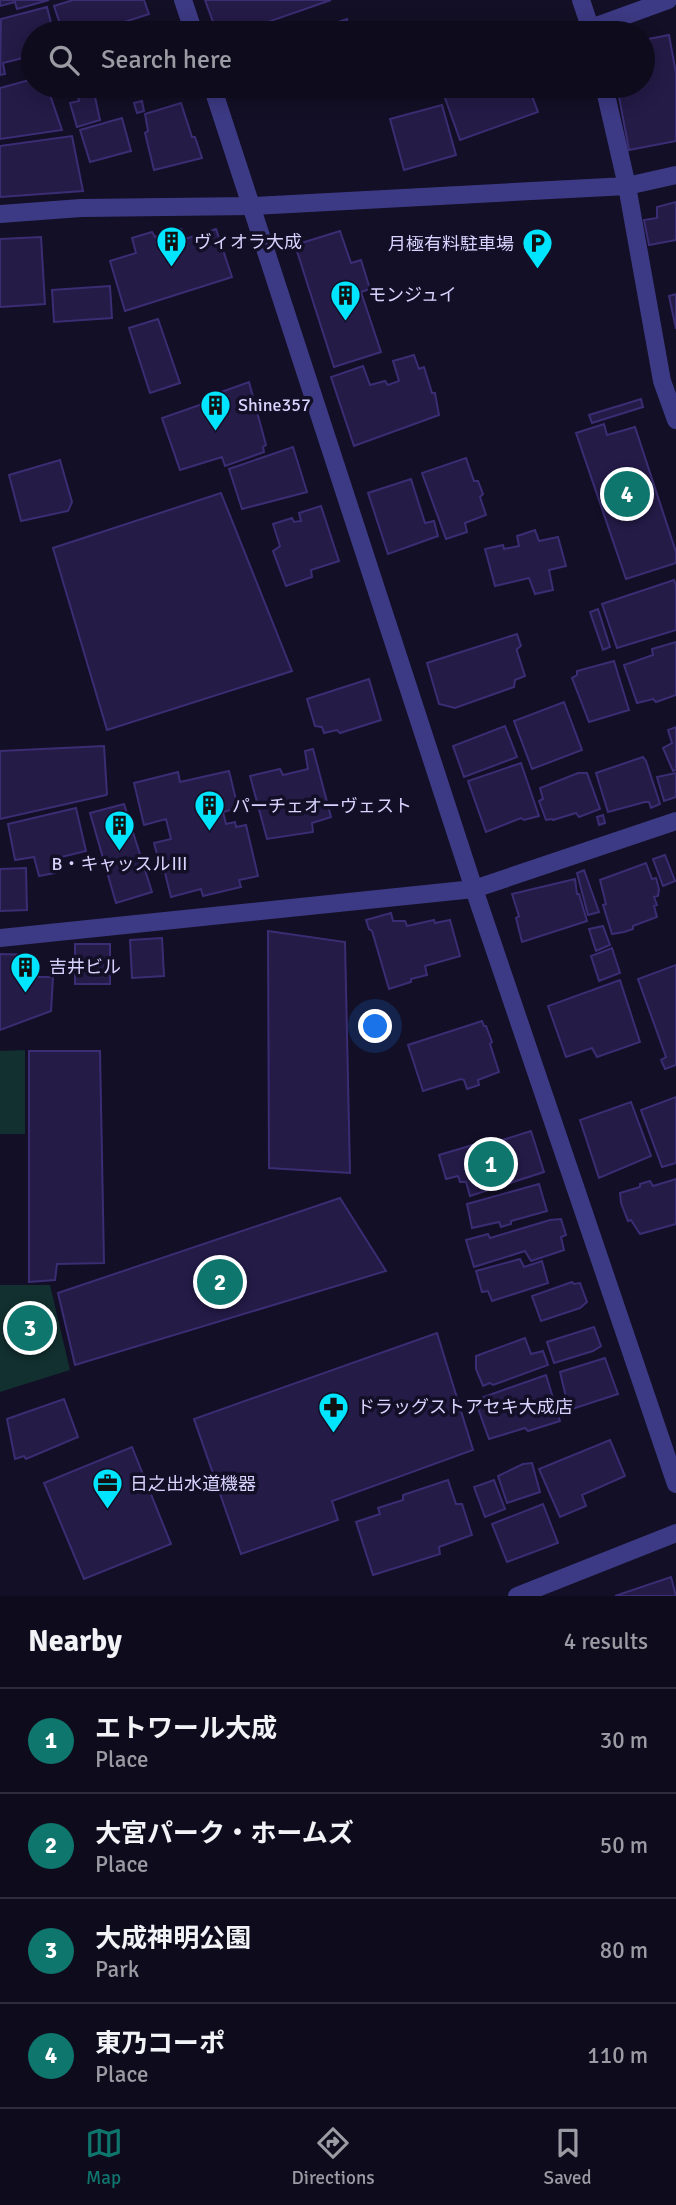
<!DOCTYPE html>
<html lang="en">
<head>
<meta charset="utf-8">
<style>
	:root { --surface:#0e0b1c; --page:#1c1929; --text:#f1f3f6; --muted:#9b9ba3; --line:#2e2b3b; --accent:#0f766e }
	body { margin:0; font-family:Signika,"Noto Sans JP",sans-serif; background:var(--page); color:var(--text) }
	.you { position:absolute; left:376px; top:1027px; width:24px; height:24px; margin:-18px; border:5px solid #fff; border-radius:50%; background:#1a73e8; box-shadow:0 0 0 10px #1a73e833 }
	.badge { display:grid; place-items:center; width:46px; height:46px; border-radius:50%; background:var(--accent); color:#fff; font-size:23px; font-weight:700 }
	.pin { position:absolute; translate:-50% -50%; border:4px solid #fff; box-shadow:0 2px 7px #0006 }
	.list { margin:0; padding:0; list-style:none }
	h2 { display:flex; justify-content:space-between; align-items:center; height:91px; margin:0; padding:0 28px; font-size:30px }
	h2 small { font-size:23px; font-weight:400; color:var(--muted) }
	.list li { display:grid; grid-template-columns:46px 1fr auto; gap:21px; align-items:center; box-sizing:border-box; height:105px; padding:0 28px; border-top:2px solid var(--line) }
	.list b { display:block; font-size:26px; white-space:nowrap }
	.list p { margin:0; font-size:23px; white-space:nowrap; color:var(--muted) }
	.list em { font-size:23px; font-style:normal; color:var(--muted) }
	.icon { flex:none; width:38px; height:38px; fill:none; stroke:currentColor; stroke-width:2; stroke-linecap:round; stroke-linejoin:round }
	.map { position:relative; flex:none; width:676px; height:1596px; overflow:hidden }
	.search { position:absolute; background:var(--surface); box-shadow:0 4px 18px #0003; left:21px; right:21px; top:21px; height:77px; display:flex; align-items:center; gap:18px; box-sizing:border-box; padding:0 24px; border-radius:38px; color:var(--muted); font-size:26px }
	.sheet { height:511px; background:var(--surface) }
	nav { display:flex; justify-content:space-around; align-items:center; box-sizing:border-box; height:98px; border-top:2px solid var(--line); background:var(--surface); font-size:19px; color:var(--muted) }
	nav a { display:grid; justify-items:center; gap:4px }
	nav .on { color:var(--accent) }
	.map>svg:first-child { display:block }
	.green { fill:#12302f }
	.building { fill:#241b47; stroke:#3b2d73; stroke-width:2 }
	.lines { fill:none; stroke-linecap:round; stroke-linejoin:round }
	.minor { stroke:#3d3a85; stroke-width:18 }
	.tertiary { stroke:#3d3a85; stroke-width:18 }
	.labels { text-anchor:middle; stroke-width:7; stroke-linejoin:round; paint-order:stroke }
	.poi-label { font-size:18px; fill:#d9d4ff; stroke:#130f26; text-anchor:start }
</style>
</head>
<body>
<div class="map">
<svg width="676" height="1596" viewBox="0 0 676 1596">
	<rect width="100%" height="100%" fill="#130f26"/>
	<path class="green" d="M25 1050V1134H0V1051Z
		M0 1285H50L70 1370 0 1392Z"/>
	<path class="building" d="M0 0H49L17 9 15 2 0 6Z
		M73 0H144L149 14 96 31 97 33H63L54 6Z
		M205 0H331L236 33H217Z
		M47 7 51 23 48 25 50 33H33V63L31 60 26 62 23 58 3 63 5 74 0 75 1 19Z
		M347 19 351 33H304Z
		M472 23 475 33H439Z
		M669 35 676 73V141L629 150 617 86H643V40Z
		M33 79V86H47L62 130 0 139V88Z
		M76 86H88V89L78 93Z
		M128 86H165L132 97Z
		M390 86H416L392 93Z
		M445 86H528L538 112 460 140 441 87Z
		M78 96 95 97 100 120 77 127 70 103 79 101Z
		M142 101 144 111 137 113 134 103Z
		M181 103 192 137H195L202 158 154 170 145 133 148 131 145 114Z
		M442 105 456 155 404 170 390 119Z
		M122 118 131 151 90 162 80 130Z
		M72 136 83 191 0 197V146Z
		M676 202V240L649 245 644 220 657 218V207Z
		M181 229 185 239 216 229 232 277 125 311 110 261 136 253 132 238 152 232 155 237Z
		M340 231 351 263 361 260 370 289 361 292 381 352 334 367 295 245Z
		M41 237 45 304 0 307V239Z
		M110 286 112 318 54 322 52 290Z
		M676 294V329L669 296Z
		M158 319 180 383 150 393 129 328Z
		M414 355 419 369 424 367 432 393H435L439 415 354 446 331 377 363 366 370 385 385 381 388 385 399 381 393 361Z
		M249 382 266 445 263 447 264 452 225 466 222 457 180 470 162 418 214 400 213 395Z
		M641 399 643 407 592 423 589 415Z
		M604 424 607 435 635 427 676 552V563L626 579 576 433Z
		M293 447 307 492 242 509 229 469Z
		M466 458 474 481H478L483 494 480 497 486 515 465 523 467 532 446 539 422 473Z
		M60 460 72 502 68 511 21 521 9 475Z
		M411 479 425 523 434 521 438 536 388 554 368 493Z
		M221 493 292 671 107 730 53 548Z
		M321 506 339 561 311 570 312 577 286 586 273 551 280 546 273 524 292 518 294 522 301 521 299 513Z
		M535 530 539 541 558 537 566 566 549 570 553 590 535 594 529 578 495 586 485 549 503 545 504 549 519 546 517 536Z
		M674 580 676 586V630L617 648 602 604Z
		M598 609 610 647 603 650 590 612Z
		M517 634 521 646 517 649V651L525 676 515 680 514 687 455 708 439 704 427 663Z
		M676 642V695L656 702 653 699 637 703 624 665 653 655 652 649Z
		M614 661 629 710 589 722 572 678 577 675V671Z
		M369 679 381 720 340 733 337 730 324 733 322 727 315 726 307 699Z
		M564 702 582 750 532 769 514 721Z
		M505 726 517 757 464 777 453 746Z
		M676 727V770L673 771 663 748 672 743 668 730Z
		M104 746 107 794 106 795 0 819V751Z
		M313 749 331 817 312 823 313 832 267 839 250 776 280 769 283 775 308 769 305 751Z
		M643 757 646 761 660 804 651 808 649 802H645L608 812 596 773Z
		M521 763 539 816 524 820 521 818 486 832 468 781Z
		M229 771 238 808 223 812 226 824 235 822 236 827 246 825 258 876 239 880 241 887 203 896 201 889 171 897 165 873H162L154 843 171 839 166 819 144 825 134 783 178 772 180 782Z
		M578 773H587L600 809 579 817 576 813 553 820 552 819 546 820 539 801 543 799 540 788Z
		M676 773V797L664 801 657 777Z
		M124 804 152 892 116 903 90 813Z
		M76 808 86 851 53 859 55 873 39 876 34 857 15 860 8 824Z
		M603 815 605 823 599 825 597 817Z
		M665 855 675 881 663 886 653 859Z
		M646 863 652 879 656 878 659 889 658 896 654 897 657 905 654 906 657 917 633 926V929L624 932 612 934 603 905 606 904 600 880Z
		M26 868 27 910 0 911V869Z
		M584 870 599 912 588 915 577 873Z
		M575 879 577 894H579L587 921 522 942 516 918 519 916 512 894Z
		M391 913 393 921H405L407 926 434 920 435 923 450 920 460 956 425 966 427 975 411 979V982L389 989 372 931 369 929 366 920Z
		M603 926 610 945 596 951 589 929Z
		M268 931 345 942 350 1173 269 1168Z
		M162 938 164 976 132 978 130 940Z
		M75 944H110V984H75Z
		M612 948 620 973 599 981 591 956Z
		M0 954 33 955 31 977H53L51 1011 0 1030Z
		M676 965V1065L665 1069 661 1060 666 1057 638 979Z
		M620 980 640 1042 597 1057 592 1048 566 1057 548 1006Z
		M482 1021 484 1026H486L492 1042 490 1044 499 1072 478 1080 479 1085 467 1089 464 1080 461 1079 423 1091 408 1045Z
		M29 1051H100L104 1263 57 1264 55 1280 29 1282Z
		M676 1097V1163L662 1167 641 1110Z
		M631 1102 651 1156 599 1178 580 1120Z
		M531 1131 544 1172 470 1196 466 1182H460L458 1176 446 1179 439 1155 476 1144 493 1143Z
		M676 1179V1224L640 1234 631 1220 628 1221 621 1203 620 1193 640 1187V1184L650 1181 653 1186Z
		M539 1184 547 1211 511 1221V1224L501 1227 499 1222 472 1228 467 1204Z
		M340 1198 386 1271 75 1365 58 1293Z
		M561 1219 566 1235 561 1237 564 1250 531 1261 525 1251 474 1267 466 1240 488 1234 490 1238 550 1220Z
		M520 1259 524 1267 542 1261 548 1283 492 1301 488 1291 482 1292 476 1271Z
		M572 1282 574 1284 580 1283 587 1302 580 1308 541 1321 532 1296Z
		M594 1327 601 1346 593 1351 554 1363 547 1342Z
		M437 1333 473 1450 332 1501 338 1520 241 1554 194 1419Z
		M525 1338 531 1354 543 1351 548 1365 493 1385 490 1383 483 1386 476 1369V1356Z
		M605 1358 618 1394 569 1410 560 1372Z
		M546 1375 560 1421 528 1431 525 1428 489 1439 475 1400Z
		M64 1399 78 1437 26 1459 24 1456 15 1459 7 1419Z
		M610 1440 625 1476 582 1495 586 1506 560 1517 539 1469Z
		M132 1447 171 1544 84 1579 44 1483Z
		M532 1463 540 1492 507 1503 498 1476 523 1464Z
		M448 1480 456 1504H462L472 1535 439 1547 440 1554 373 1575 356 1522 380 1514 378 1508 403 1500V1495Z
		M494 1480 505 1509 485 1517 474 1487Z
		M543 1504 558 1543 507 1562 492 1524Z
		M671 1577 676 1596H615Z"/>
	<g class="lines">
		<path class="minor" d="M581 0 592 33
			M591 28 668 0
			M604 86 627 186 662 381 676 420
			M0 214 81 208 252 206 627 186 676 175
			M0 938 474 889 676 821"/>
		<path class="tertiary" d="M183 0 194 33
			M212 86 474 889 676 1484
			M517 1596 676 1533"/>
	</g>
	<defs>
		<symbol id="building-pin" viewBox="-11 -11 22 30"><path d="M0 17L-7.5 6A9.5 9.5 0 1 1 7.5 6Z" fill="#00e5ff" stroke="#130f26"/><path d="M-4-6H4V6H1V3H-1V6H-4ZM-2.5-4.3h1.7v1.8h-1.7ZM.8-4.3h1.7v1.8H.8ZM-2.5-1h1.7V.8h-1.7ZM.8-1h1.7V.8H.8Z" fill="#111"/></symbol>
		<symbol id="parking-pin" viewBox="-11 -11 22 30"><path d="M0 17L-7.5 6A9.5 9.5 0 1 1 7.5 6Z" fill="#00e5ff" stroke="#130f26"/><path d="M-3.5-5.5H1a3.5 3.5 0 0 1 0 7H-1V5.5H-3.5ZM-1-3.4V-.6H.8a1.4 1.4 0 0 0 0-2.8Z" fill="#111"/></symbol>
		<symbol id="pharmacy-pin" viewBox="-11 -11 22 30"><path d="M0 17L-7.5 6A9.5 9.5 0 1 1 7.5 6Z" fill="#00e5ff" stroke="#130f26"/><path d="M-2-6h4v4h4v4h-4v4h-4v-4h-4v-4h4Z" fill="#111"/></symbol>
		<symbol id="office-pin" viewBox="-11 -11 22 30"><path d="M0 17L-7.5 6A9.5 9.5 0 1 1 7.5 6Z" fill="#00e5ff" stroke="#130f26"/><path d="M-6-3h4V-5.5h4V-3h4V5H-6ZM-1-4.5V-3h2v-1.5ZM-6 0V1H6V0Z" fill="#111"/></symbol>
	</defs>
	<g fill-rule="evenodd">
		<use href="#building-pin" x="154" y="224" width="35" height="47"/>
		<use href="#parking-pin" x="520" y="226" width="35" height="47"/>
		<use href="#building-pin" x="328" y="278" width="35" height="47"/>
		<use href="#building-pin" x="198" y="388" width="35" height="47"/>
		<use href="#building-pin" x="192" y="788" width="35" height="47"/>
		<use href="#building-pin" x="102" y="808" width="35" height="47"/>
		<use href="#building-pin" x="8" y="950" width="35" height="47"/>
		<use href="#pharmacy-pin" x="316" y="1390" width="35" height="47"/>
		<use href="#office-pin" x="90" y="1466" width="35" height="47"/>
	</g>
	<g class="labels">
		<g class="poi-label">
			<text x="194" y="248">ヴィオラ大成</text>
			<text x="514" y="250" text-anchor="end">月極有料駐車場</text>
			<text x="368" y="301">モンジュイ</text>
			<text x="238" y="411">Shine357</text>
			<text x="232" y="812">パーチェオーヴェスト</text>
			<text x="120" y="870" text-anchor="middle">B・キャッスルⅢ</text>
			<text x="49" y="973">吉井ビル</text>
			<text x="357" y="1413">ドラッグストアセキ大成店</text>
			<text x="130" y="1490">日之出水道機器</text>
		</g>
	</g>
</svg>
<div class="you"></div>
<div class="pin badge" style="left:491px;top:1164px">1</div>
<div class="pin badge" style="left:220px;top:1282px">2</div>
<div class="pin badge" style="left:30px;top:1328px">3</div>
<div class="pin badge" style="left:627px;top:494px">4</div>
<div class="search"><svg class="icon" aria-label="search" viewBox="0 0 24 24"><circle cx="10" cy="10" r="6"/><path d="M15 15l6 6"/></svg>Search here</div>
</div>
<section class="sheet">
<h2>Nearby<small>4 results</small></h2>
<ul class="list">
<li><span class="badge">1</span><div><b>エトワール大成</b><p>Place</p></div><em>30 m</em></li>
<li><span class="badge">2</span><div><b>大宮パーク・ホームズ</b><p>Place</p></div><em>50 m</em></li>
<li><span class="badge">3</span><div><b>大成神明公園</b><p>Park</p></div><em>80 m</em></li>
<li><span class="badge">4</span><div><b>東乃コーポ</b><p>Place</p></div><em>110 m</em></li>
</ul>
</section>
<nav>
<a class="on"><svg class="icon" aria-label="map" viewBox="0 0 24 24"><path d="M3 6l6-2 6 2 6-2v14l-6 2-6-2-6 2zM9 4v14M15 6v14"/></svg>Map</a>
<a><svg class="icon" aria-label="directions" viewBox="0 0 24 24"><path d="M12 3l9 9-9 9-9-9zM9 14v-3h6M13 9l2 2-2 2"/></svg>Directions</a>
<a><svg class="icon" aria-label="saved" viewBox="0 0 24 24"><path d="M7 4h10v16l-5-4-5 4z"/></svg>Saved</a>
</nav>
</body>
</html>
